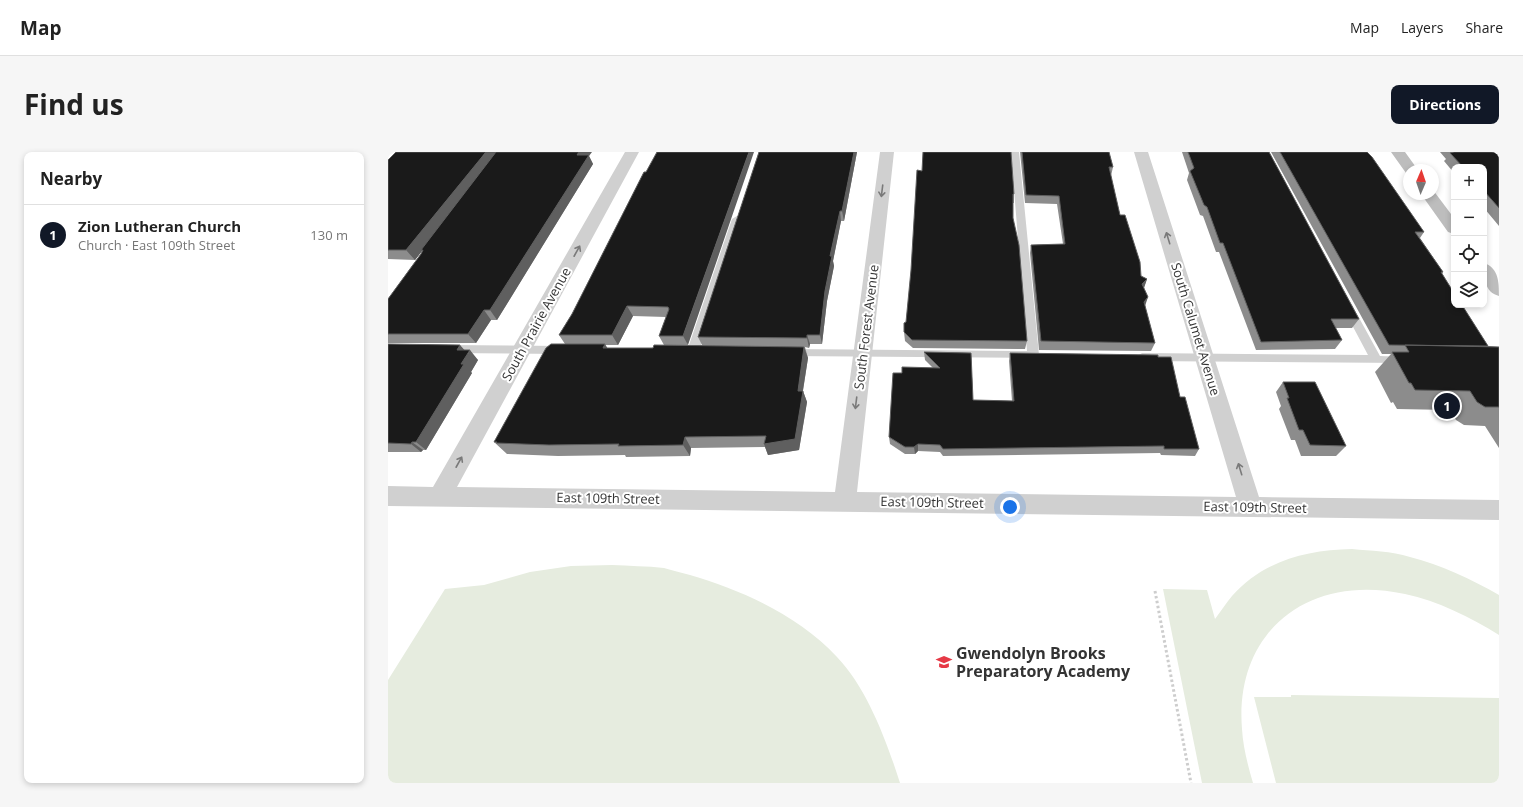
<!DOCTYPE html>
<html lang="en">
<head>
<meta charset="utf-8">
<style>
	:root { --surface:#fff; --page:#f6f6f6; --text:#222; --muted:#767676; --line:#e0e0e0; --accent:#111827 }
	body { margin:0; font-family:"Open Sans",sans-serif; background:var(--page); color:var(--text) }
	.controls { position:absolute; right:12px; top:12px; display:grid; overflow:hidden; border-radius:8px; box-shadow:0 2px 6px #0003 }
	.controls button { width:36px; height:36px; display:grid; place-items:center; padding:0; border:0; border-bottom:1px solid var(--line); background:var(--surface); color:var(--text); font:20px sans-serif }
	.compass { position:absolute; left:1015px; top:12px; width:36px; height:36px; border-radius:50%; background:var(--surface); box-shadow:0 2px 6px #0003; rotate:2deg }
	.you { position:absolute; left:622px; top:355px; width:14px; height:14px; margin:-10px; border:3px solid #fff; border-radius:50%; background:#1a73e8; box-shadow:0 0 0 6px #1a73e833 }
	.badge { display:grid; place-items:center; width:26px; height:26px; border-radius:50%; background:var(--accent); color:#fff; font-size:13px; font-weight:700 }
	.pin { position:absolute; translate:-50% -50%; border:2px solid #fff; box-shadow:0 1px 4px #0006 }
	.list { margin:0; padding:0; list-style:none }
	h2 { display:flex; justify-content:space-between; align-items:center; height:52px; margin:0; padding:0 16px; font-size:17px }
	h2 small { font-size:13px; font-weight:400; color:var(--muted) }
	.list li { display:grid; grid-template-columns:26px 1fr auto; gap:12px; align-items:center; box-sizing:border-box; height:60px; padding:0 16px; border-top:1px solid var(--line) }
	.list b { display:block; font-size:15px; white-space:nowrap }
	.list p { margin:0; font-size:13px; white-space:nowrap; color:var(--muted) }
	.list em { font-size:13px; font-style:normal; color:var(--muted) }
	.icon { flex:none; width:22px; height:22px; fill:none; stroke:currentColor; stroke-width:2; stroke-linecap:round; stroke-linejoin:round }
	.map { position:relative; flex:none; width:1111px; height:631px; overflow:hidden; border-radius:8px }
	header { display:flex; align-items:center; gap:24px; box-sizing:border-box; height:56px; padding:0 20px; background:var(--surface); border-bottom:1px solid var(--line) }
	header strong { font-size:19px }
	nav { display:flex; gap:22px; margin-inline-start:auto; font-size:14px }
	.intro { display:flex; align-items:center; justify-content:space-between; box-sizing:border-box; height:96px; padding:0 24px }
	h1 { margin:0; font-size:28px }
	.button { padding:10px 18px; border-radius:8px; background:var(--accent); color:#fff; font-size:14px; font-weight:700 }
	main { display:flex; gap:24px; padding:0 24px }
	aside { flex:1; background:var(--surface); border-radius:8px; box-shadow:0 2px 6px #0003 }
	.map>svg:first-child { display:block }
	.green { fill:#e6ecdf }
	.lines { fill:none; stroke-linecap:round; stroke-linejoin:round }
	.path { stroke:#cdcdcd; stroke-width:3; stroke-dasharray:2.5 2.5; stroke-linecap:butt }
	.lane { fill:#d0d0d0; fill-rule:evenodd }
	.street { fill:#d0d0d0; fill-rule:evenodd }
	.secondary { fill:#bdbdbd; fill-rule:evenodd }
	.wall { fill:#8c8c8c; fill-rule:evenodd }
	.shaded-wall { fill:#5f5f5f }
	.building { fill:#1a1a1a; stroke:#5f5f5f }
	.oneway { stroke:#7a7a7a }
	.labels { text-anchor:middle; stroke-width:4; stroke-linejoin:round; paint-order:stroke }
	.street-label { font-size:13px; fill:#333; stroke:#fff }
	.near-poi-label { font-size:16px; font-weight:bold; fill:#333; stroke:#fff; text-anchor:start }
</style>
</head>
<body>
<header>
<strong>Map</strong>
<nav><a>Map</a><a>Layers</a><a>Share</a></nav>
</header>
<div class="intro"><h1>Find us</h1><a class="button">Directions</a></div>
<main>
<aside>
<h2>Nearby<small></small></h2>
<ul class="list">
<li><span class="badge">1</span><div><b>Zion Lutheran Church</b><p>Church · East 109th Street</p></div><em>130 m</em></li>
</ul>
</aside>
<div class="map">
<svg width="1111" height="631" viewBox="0 0 1111 631">
	<rect width="100%" height="100%" fill="#fff"/>
	<path class="green" d="M964 397C983 399 1003 399 1022 405 1053 413 1083 427 1111 443V483C1082 465 1050 449 1017 442 922 421 846 478 854 577 855 595 860 614 865 631H814L775 437 819 438 827 467C833 459 838 451 844 444 875 409 918 398 964 397Z
		M224 413C241 414 259 414 276 416 284 418 293 421 302 423 354 438 411 464 449 505 479 536 499 590 512 631H0V528L57 437 96 433 142 420 183 414Z
		M903 543 1111 546V631H888L866 545H903Z"/>
	<g class="lines">
		<path class="path" d="M767 439 803 631"/>
		<path class="lane" d="M623 0H631L651 203 649 206 398 204 396 201 398 198 402 197 639 199Z
			M349 64 354 67 311 199 305 203 301 202 299 199 344 67Z
			M960 152 964 153 992 204 1018 205 1020 208 1018 211 754 209 748 205 754 201 980 203 955 156Z
			M58 193 174 194 180 198 174 202 58 201 52 197Z"/>
		<path class="street" d="M237 0H251L69 335 447 340 492 0H506L469 340 848 345 746 0H760L871 345 1111 348V368L0 354V334L45 335Z"/>
		<path class="secondary" d="M1003 0H1017L1030 18H1021V22L1018 21Z
			M1045 38 1066 66V82L1060 80 1033 42H1045Z
			M1096 111C1111 116 1111 131 1111 144 1096 140 1096 125 1096 111Z"/>
	</g>
	<path class="wall" d="M371 0H469L456 69H453L445 109 446 114 439 149 434 192H422L421 196 417 195 420 206 415 239 419 250 411 298 380 303 377 295 303 296 302 304 238 305 237 303 170 304 119 302 106 290 177 192 171 183 184 162 256 20 300 193H314L310 185ZM245 164 278 165 271 184 276 193 265 196H219L217 193H230Z
		M632 0H721L725 15 723 24 732 63 753 124 759 127 756 135 757 154 767 191 763 199 651 198 642 101 643 93 675 92 669 52 637 51Z
		M794 0H881L971 167 964 176H947L954 188 947 197 868 198 831 100H828L815 64 812 63 799 28 801 21Z
		M883 0H979L1036 80 1032 86 1055 120 1054 122 1100 194 1111 195V296L1097 274 1076 273 1068 268 1061 258 1009 257 1005 250 1003 251 987 220 1003 202H994Z
		M1052 0H1111V74L1096 56V15H1066V21L1056 9 1058 7Z
		M201 4 205 12 109 168H103L88 191H0V147L34 100V99L27 108 0 107V8Z
		M534 19 626 42V51H625V66L639 189 637 197 525 196 517 189 516 180 518 170Z
		M0 192 77 198 90 208 83 220 84 221 38 298H35L33 300H0Z
		M536 200 583 201 585 248 624 249 621 209 622 201 770 205 792 245 811 297 807 304 773 303 772 301 555 304 552 300 530 299 527 302H517L502 292 501 285 514 221 545 216 537 208Z
		M895 230 958 294 948 304H913L907 288H903L891 257 893 254 888 240Z"/>
	<path class="shaded-wall" d="M98 0H111L27 108 18 98Z
		M191 0H204L201 4 205 12 109 168 102 158 189 3Z
		M361 0H366L300 193 295 184Z
		M466 0H469L456 69 454 59Z
		M452 59 453 69 445 109 446 114 439 149 434 192 432 183 437 139 442 104Z
		M759 127 756 136 754 132Z
		M760 145 757 154 753 159 756 150Z
		M239 154 245 164 230 193 224 183Z
		M96 158 103 168 88 191 80 182Z
		M419 183 422 192 421 196 419 186Z
		M217 192 224 204 215 196Z
		M72 193 80 202 82 198 90 208 83 220 84 221 38 298 28 290 73 212 69 198Z
		M416 195 420 206 413 250 410 239Z
		M415 239 419 250 411 298 380 303 376 292Z
		M297 285 303 296 302 304 295 293Z
		M24 290 35 298 33 300 23 292Z
		M530 292V299L527 302 526 295Z"/>
	<path class="building" d="M8 0H98L18 98H0V8Z
		M108 0H191L189 3H201L102 158H96L80 182H0V147L33 102 35 98H33Z
		M269 0H361L295 184H271L281 157 280 155 239 154 224 183H171L184 162 256 20H258Z
		M371 0H466L454 59H452L442 104H444L437 139 432 183H419V186L310 185Z
		M535 0H623L626 42H625V66L631 93 639 189 524 188 516 180V171L518 170 523 118 529 18 534 19Z
		M634 0H721L725 15H721L732 63H737L752 110 753 124 759 127 754 132 760 145 756 150 767 191 653 189 643 93 677 92 671 44 638 43Z
		M800 0H881L971 167H943L954 188 873 190 835 91H832L819 55 816 53 802 19 806 16Z
		M892 0H979L984 5 1036 80H1027L1055 120H1053L1066 141V153H1074L1100 194 1001 193Z
		M1066 0H1111V56L1096 39V15H1075L1062 1Z
		M0 192 72 193 69 198H82L73 212H76L28 290H24L23 292 0 291Z
		M163 192H217L215 196H265L266 193 416 195 410 239H415L407 287 376 292 378 284 297 285 295 293 230 294 231 292 161 293 108 291 109 290H106L158 196Z
		M1017 193 1111 195V255H1097L1089 250 1082 239 1027 238 1023 231H1021L1004 200H1021Z
		M536 200 583 201 585 248 626 249 622 201 770 203V205H783L792 245H797L811 297H776V294L555 297 552 293 530 292 526 295H517L501 285 505 221H514V215L552 216Z
		M895 230H927L958 294 922 293 915 278H911L899 246H901Z"/>
	<defs><path id="oneway-shaft" d="M-6 0H5M1.5-3L5.5 0L1.5 3" fill="none" stroke-width="1.6" stroke-linecap="round" stroke-linejoin="round"/></defs>
	<g class="oneway">
		<use href="#oneway-shaft" transform="translate(494 39) rotate(97)"/>
		<use href="#oneway-shaft" transform="translate(780 86) rotate(-107)"/>
		<use href="#oneway-shaft" transform="translate(189 99) rotate(-61)"/>
		<use href="#oneway-shaft" transform="translate(468 251) rotate(97)"/>
		<use href="#oneway-shaft" transform="translate(71 310) rotate(-61)"/>
		<use href="#oneway-shaft" transform="translate(852 317) rotate(-107)"/>
	</g>
	<defs>
		<symbol id="school-bare" viewBox="-9 -9 18 18"><path d="M0-5L7-2L0 1L-7-2ZM-4 1L0 2.5L4 1V4Q0 6-4 4Z" fill="#e63946" stroke="#fff" stroke-width="2.5" paint-order="stroke"/></symbol>
	</defs>
	<g fill-rule="evenodd">
		<use href="#school-bare" x="545" y="499" width="22" height="22"/>
	</g>
	<g class="labels">
		<g class="street-label">
			<text transform="translate(148 172) rotate(-61)" y="5">South Prairie Avenue</text>
			<text transform="translate(478 175) rotate(-83)" y="5">South Forest Avenue</text>
			<text transform="translate(808 177) rotate(73)" y="5">South Calumet Avenue</text>
			<text transform="translate(220 346) rotate(1)" y="5">East 109th Street</text>
			<text transform="translate(544 350) rotate(1)" y="5">East 109th Street</text>
			<text transform="translate(867 355) rotate(1)" y="5">East 109th Street</text>
		</g>
		<g class="near-poi-label">
			<text x="568" y="507">Gwendolyn Brooks<tspan x="568" dy="18">Preparatory Academy</tspan></text>
		</g>
	</g>
</svg>
<div class="controls">
<button>+</button>
<button>−</button>
<button><svg class="icon" aria-label="locate" viewBox="0 0 24 24"><circle cx="12" cy="12" r="6"/><path d="M12 2v4M12 18v4M2 12h4M18 12h4"/></svg></button>
<button><svg class="icon" aria-label="layers" viewBox="0 0 24 24"><path d="M12 4l9 5-9 5-9-5zM3 14l9 5 9-5"/></svg></button>
</div>
<svg class="compass" viewBox="-18 -18 36 36"><path d="M0-13l5 13h-10z" fill="#e53935"/><path d="M0 13l5-13h-10z" fill="#767676"/></svg>
<div class="you"></div>
<div class="pin badge" style="left:1059px;top:254px">1</div>
</div>
</main>
</body>
</html>
